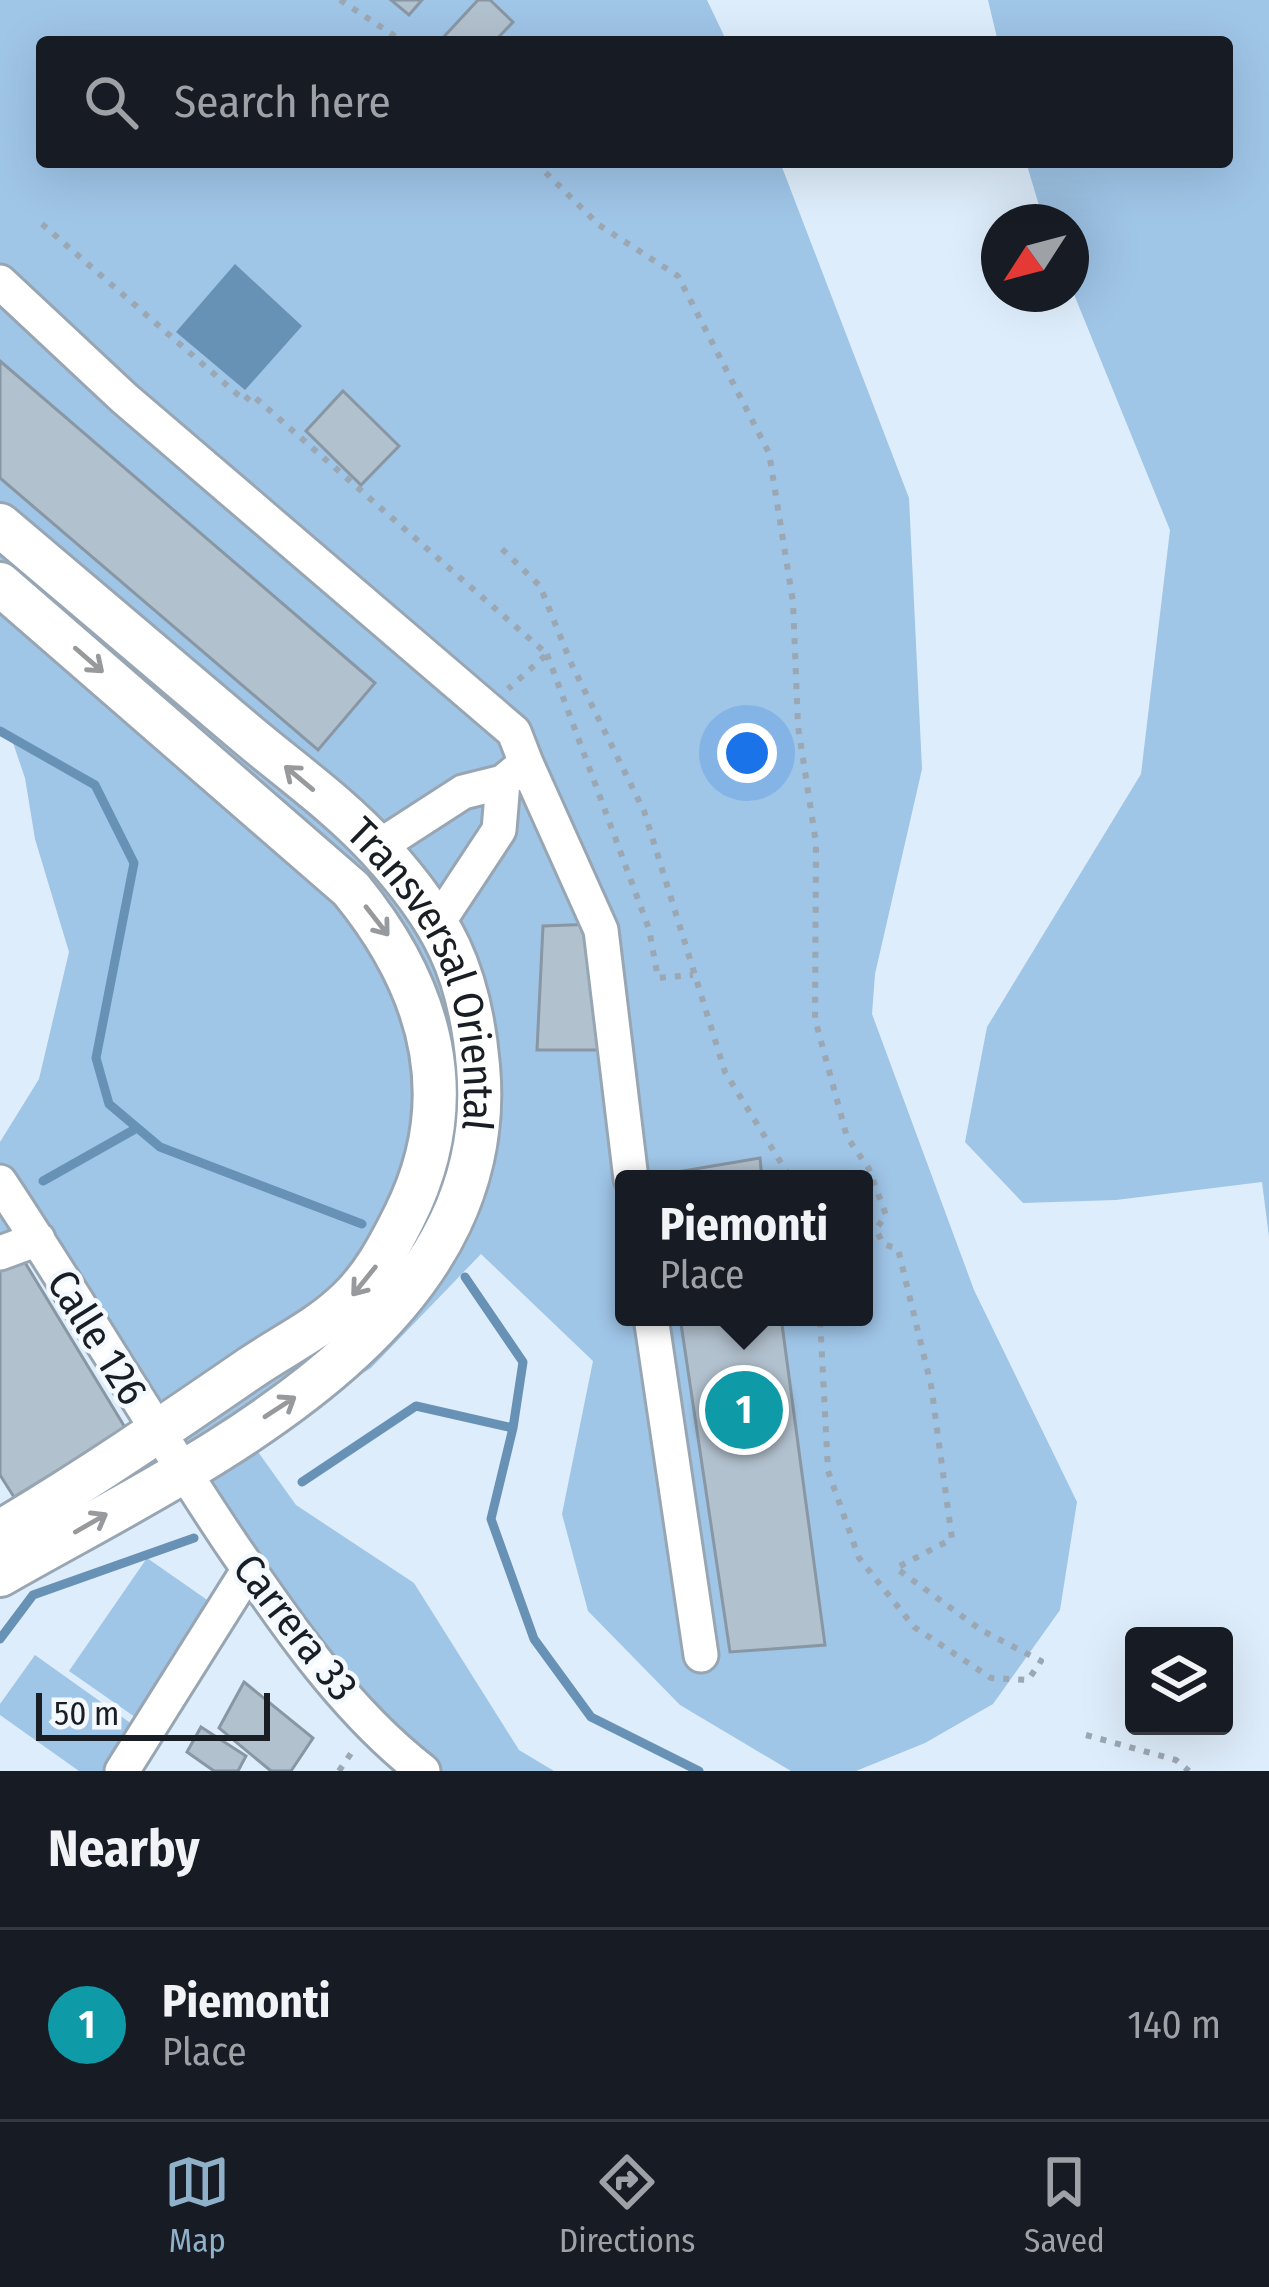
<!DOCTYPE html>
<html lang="en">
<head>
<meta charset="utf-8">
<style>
	:root { --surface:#171b24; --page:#20242c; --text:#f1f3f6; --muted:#9ea1a6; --line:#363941; --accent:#8fb0c9 }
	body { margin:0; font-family:"Fira Sans Condensed",sans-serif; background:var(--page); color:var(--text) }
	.controls { position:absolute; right:36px; bottom:36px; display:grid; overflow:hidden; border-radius:12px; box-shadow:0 12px 48px #0002 }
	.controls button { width:108px; height:108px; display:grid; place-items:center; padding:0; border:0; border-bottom:3px solid var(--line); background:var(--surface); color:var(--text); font:60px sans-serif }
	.compass { position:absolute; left:981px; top:204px; width:108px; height:108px; border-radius:50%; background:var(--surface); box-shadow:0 12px 48px #0002; rotate:234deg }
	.scale { position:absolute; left:36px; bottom:30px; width:234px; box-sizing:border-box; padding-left:12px; border:6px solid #181e23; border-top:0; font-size:33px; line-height:42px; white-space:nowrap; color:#181e23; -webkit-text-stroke:9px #f3f9ff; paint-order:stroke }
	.you { position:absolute; left:747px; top:753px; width:42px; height:42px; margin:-30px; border:9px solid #fff; border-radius:50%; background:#1a73e8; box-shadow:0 0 0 18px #1a73e833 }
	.badge { display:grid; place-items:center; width:78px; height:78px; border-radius:50%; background:var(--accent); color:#fff; font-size:39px; font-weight:700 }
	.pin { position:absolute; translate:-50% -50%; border:6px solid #fff; box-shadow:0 3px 12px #0006 }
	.popup { position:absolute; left:615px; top:1170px; width:258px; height:156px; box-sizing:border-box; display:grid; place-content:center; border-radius:12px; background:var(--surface); filter:drop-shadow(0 3px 9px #0005); font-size:39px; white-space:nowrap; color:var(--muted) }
	.popup b { font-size:45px; color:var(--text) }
	.popup::after { content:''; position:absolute; left:50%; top:100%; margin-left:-24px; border:24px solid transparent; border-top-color:var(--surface) }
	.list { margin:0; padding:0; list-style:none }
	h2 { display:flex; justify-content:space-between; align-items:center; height:156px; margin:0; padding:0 48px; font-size:51px }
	h2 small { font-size:39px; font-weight:400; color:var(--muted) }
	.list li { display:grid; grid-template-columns:78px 1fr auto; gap:36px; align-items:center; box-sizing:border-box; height:192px; padding:0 48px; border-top:3px solid var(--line) }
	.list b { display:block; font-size:45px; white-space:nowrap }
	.list p { margin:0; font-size:39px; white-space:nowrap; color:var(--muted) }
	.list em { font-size:39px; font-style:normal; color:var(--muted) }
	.icon { flex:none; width:66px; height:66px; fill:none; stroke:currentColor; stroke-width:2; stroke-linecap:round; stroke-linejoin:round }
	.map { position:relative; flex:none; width:1269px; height:1771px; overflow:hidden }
	.search { position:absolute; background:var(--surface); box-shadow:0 12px 48px #0002; left:36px; right:36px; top:36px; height:132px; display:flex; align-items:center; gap:30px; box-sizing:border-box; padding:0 42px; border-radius:12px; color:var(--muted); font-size:45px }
	.sheet { height:348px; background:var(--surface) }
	nav { display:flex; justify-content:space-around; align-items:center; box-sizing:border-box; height:168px; border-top:3px solid var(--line); background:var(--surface); font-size:33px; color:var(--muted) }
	nav a { display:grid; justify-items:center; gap:6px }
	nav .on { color:var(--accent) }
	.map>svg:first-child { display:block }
	.green { fill:#9fc5e7; fill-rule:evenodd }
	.water { fill:#6891b6 }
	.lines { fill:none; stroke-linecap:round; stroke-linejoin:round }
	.stream { stroke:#6891b6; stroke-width:9 }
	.building { fill:#b2c1ce; stroke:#8997a4; stroke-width:3 }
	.minor-casing { stroke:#98a6b3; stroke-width:39 }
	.major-casing { stroke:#98a6b3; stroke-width:48 }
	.path { stroke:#9ba7b2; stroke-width:6; stroke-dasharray:6 9; stroke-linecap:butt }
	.minor { stroke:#fff; stroke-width:33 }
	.major { stroke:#fff; stroke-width:42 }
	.oneway { stroke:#979a9c }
	.labels { text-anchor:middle; stroke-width:9; stroke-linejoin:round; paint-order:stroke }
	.street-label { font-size:42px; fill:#181e23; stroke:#f3f9ff }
</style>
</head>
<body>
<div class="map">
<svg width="1269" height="1771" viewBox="0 0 1269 1771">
	<rect width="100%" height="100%" fill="#deedfb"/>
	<path class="green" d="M0 0H707L727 42H42V162H780L909 498 922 769 875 974 872 1014 974 1290 1077 1502 1060 1610 993 1704 925 1743 856 1771H791L680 1705 588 1611 562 1514 593 1361 481 1254 371 1368 251 1442 296 1505 414 1583 519 1750 554 1771H423L371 1724 30 1227 0 1236V1142L39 1079 69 952 35 839 25 778 10 734 0 731ZM624 1179H864V1317H624Z
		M988 0H1269V1237L1262 1182 1116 1200 1023 1203 965 1142 987 1027 1141 774 1170 530 1071 287V222H1044L1026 162H1227V42H998Z
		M147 1558 213 1604 135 1717 69 1671Z
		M35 1655 136 1727 105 1771H79L0 1715V1704Z"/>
	<path class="water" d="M235 264 302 326 245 390 176 332Z"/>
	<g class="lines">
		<path class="stream" d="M0 731 95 785 134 863 96 1058 109 1104 160 1147 362 1224
			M43 1181 137 1128
			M465 1277 523 1362 513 1428 491 1519 534 1639 591 1717 699 1771
			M302 1482 416 1406 513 1428
			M0 1639 33 1595 194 1538"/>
	</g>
	<path class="building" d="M391 0H422L409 15Z
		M478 0H490L513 22 494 42H439Z
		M0 361 375 683 318 750 0 478Z
		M343 391 399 446 361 485 306 431Z
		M596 924 604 1050H537L543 926Z
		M760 1158 762 1179H659V1175Z
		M18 1251 126 1429 14 1497 0 1475V1262Z
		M680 1317H781L825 1645 730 1652Z
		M244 1682 313 1738 291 1771H271L219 1728Z
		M201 1727 246 1756 238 1771H214L187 1752Z"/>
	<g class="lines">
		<defs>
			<path id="minor" d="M0 282 124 398 514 732 526 763
				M378 847 463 792 503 782 526 763 601 930 631 1179
				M437 924 499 830 503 782
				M0 1182C78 1300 150 1422 228 1539 284 1621 344 1710 423 1771
				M0 1253 38 1239
				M651 1317 701 1655
				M122 1771 249 1569"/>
			<g id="major">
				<path id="s1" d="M0 525C83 595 166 665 249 736 292 772 341 807 379 849 443 919 470 971 478 1066 502 1331 191 1465 0 1575"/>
				<path d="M0 584 351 889C431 987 464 1098 404 1217 389 1247 373 1277 349 1300 322 1327 283 1346 252 1367 169 1424 86 1481 0 1532"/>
			</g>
		</defs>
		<use href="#minor" class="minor-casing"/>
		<use href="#major" class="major-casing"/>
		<path class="path" d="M340 0 404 42
			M535 162 599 225 678 276 769 453 793 602 798 726 816 843 815 1019 847 1137 869 1169 886 1215 876 1229 883 1244 898 1249 931 1385 952 1539 896 1568 981 1630 1041 1661 1028 1680 991 1678 914 1627 859 1558 828 1471 820 1317
			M42 224 245 401 251 394 547 654 508 689
			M502 549 540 586 571 663 644 811 725 1072 791 1179
			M547 654 649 929 658 978 693 975
			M1086 1735 1176 1760 1189 1771
			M339 1771 354 1749"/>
		<use href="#minor" class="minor"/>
		<use href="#major" class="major"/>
	</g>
	<defs><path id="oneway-shaft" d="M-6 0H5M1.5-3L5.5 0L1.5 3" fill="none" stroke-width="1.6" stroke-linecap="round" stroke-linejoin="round" transform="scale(3)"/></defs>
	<g class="oneway">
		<use href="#oneway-shaft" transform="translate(89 660) rotate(41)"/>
		<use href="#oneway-shaft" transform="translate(299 778) rotate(-140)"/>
		<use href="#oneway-shaft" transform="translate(377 921) rotate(52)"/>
		<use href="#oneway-shaft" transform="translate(364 1281) rotate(129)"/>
		<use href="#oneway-shaft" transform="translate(280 1407) rotate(-33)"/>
		<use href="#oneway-shaft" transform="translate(91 1523) rotate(-30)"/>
	</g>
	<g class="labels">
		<g class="street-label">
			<text dy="15" stroke="none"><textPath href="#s1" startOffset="636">Transversal Oriental</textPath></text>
			<text transform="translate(98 1337) rotate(58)" y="15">Calle 126</text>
			<text transform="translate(296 1627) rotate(52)" y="15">Carrera 33</text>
		</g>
	</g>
</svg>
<div class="controls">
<button><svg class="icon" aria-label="layers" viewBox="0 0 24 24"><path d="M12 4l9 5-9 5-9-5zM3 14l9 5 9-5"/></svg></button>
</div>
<svg class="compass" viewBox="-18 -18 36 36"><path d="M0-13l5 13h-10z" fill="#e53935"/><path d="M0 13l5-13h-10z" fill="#9ea1a6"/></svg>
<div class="scale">50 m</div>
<div class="you"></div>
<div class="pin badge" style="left:744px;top:1410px;background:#0f9aa8">1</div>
<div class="popup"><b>Piemonti</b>Place</div>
<div class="search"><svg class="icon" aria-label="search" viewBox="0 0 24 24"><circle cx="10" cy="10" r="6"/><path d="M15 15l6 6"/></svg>Search here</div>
</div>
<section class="sheet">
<h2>Nearby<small></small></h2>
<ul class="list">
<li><span class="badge" style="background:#0f9aa8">1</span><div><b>Piemonti</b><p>Place</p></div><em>140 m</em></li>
</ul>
</section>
<nav>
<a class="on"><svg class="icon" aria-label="map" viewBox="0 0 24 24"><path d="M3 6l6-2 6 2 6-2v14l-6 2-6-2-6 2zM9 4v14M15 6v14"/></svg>Map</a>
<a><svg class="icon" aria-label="directions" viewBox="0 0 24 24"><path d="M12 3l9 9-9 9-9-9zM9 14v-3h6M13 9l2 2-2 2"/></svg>Directions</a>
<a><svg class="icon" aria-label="saved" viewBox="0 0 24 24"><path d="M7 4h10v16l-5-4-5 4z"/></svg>Saved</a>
</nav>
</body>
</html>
